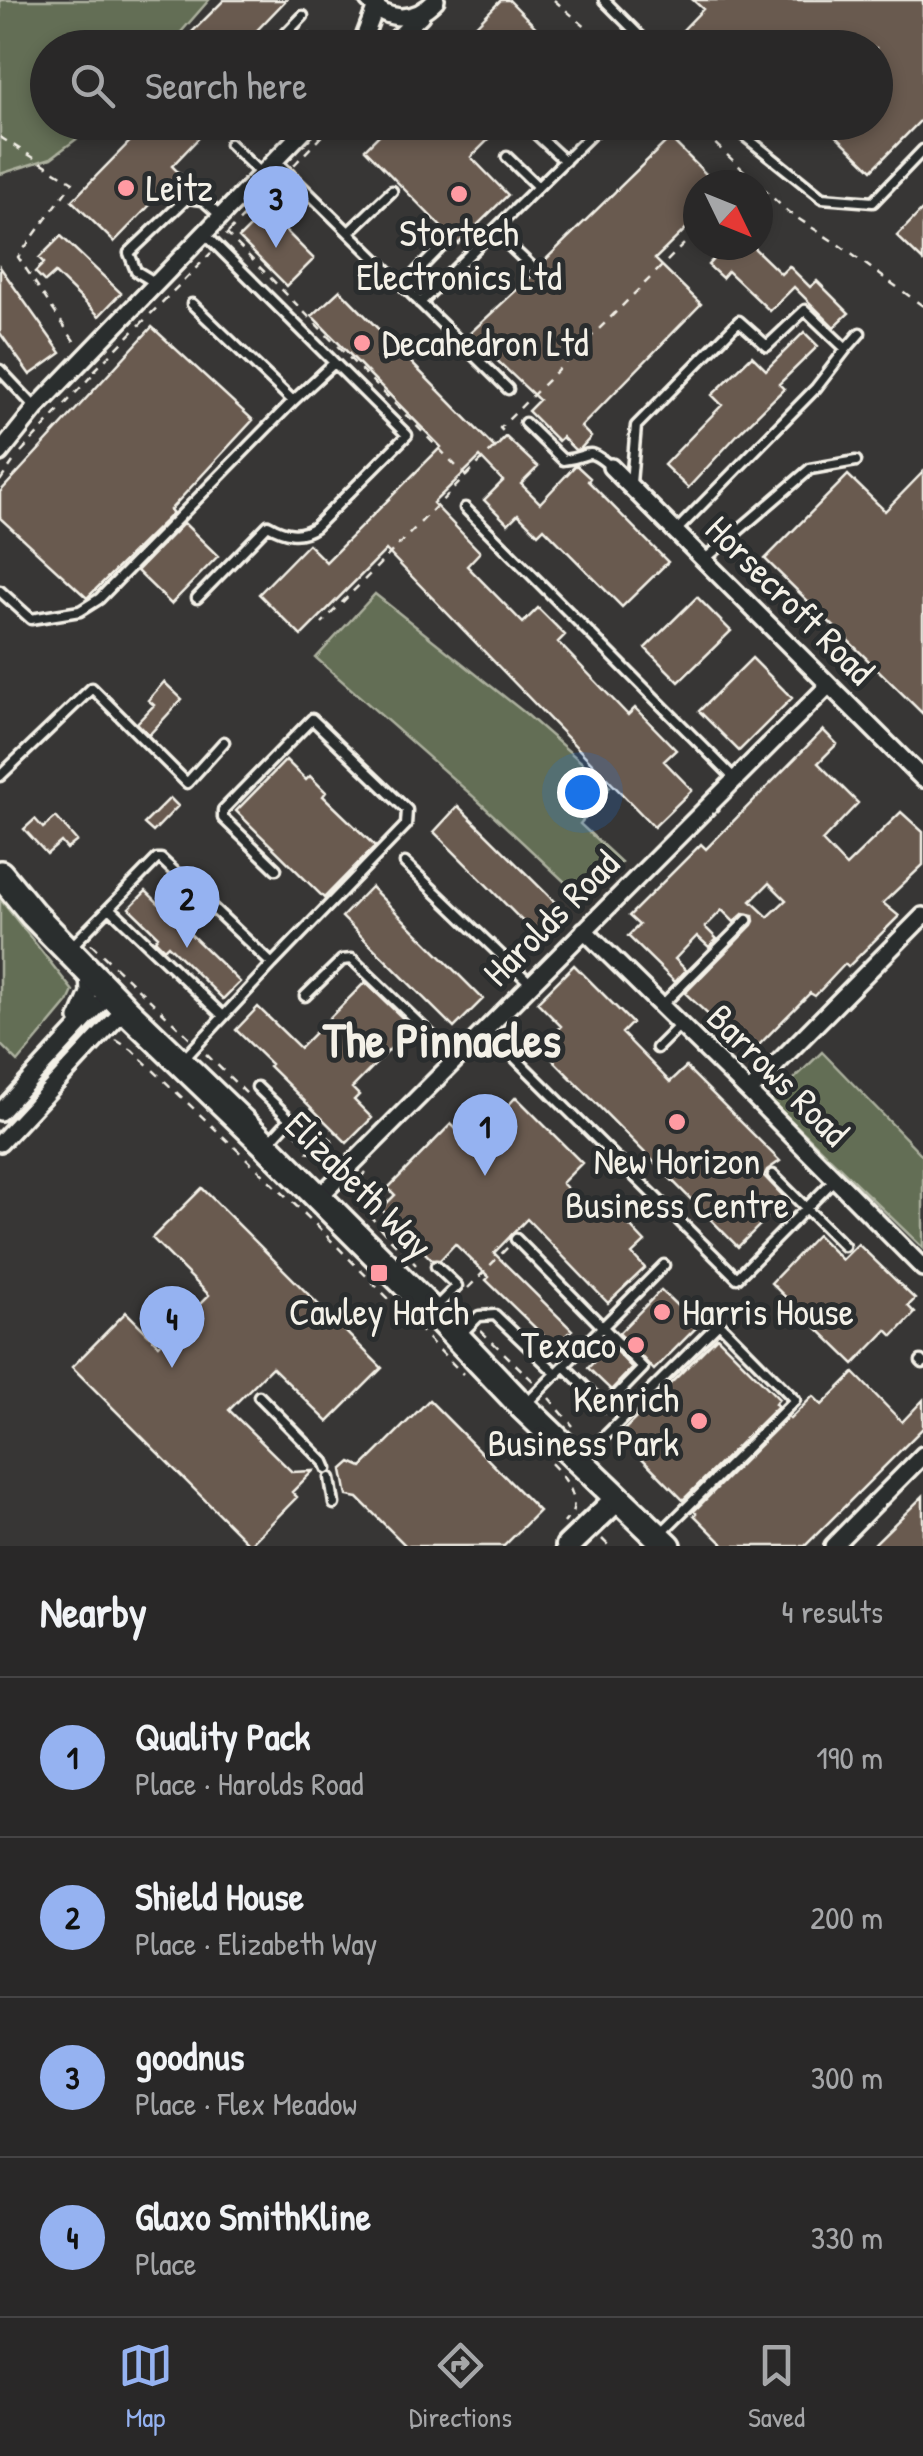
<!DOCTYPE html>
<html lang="en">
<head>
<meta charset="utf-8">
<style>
	:root { --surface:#292828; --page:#353434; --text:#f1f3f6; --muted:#a5a6a8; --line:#454445; --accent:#95b2f1 }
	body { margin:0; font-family:"Patrick Hand",sans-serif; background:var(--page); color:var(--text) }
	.compass { position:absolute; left:683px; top:170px; width:90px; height:90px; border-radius:50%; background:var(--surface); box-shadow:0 5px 15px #0003; rotate:133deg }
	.you { position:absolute; left:582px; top:792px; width:35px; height:35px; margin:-25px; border:8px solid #fff; border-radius:50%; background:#1a73e8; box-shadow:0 0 0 15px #1a73e833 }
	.badge { display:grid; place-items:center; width:65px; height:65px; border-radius:50%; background:var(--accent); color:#111; font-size:32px; font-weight:700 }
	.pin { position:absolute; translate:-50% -82px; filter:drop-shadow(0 2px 5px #0008) }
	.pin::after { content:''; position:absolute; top:52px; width:35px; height:30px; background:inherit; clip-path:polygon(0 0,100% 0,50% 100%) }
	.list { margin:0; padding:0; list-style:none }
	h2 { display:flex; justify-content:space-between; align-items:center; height:130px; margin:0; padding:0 40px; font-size:42px }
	h2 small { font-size:32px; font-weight:400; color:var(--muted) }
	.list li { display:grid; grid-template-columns:65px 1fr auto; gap:30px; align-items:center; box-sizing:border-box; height:160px; padding:0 40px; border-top:2px solid var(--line) }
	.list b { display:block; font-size:38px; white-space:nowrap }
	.list p { margin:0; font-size:32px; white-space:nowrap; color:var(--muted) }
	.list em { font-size:32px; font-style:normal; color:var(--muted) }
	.icon { flex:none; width:55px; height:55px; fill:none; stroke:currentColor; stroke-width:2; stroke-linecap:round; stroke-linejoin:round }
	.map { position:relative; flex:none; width:923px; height:1546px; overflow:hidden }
	.search { position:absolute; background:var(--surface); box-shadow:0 5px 15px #0003; left:30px; right:30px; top:30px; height:110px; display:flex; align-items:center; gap:25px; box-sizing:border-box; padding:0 35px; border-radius:55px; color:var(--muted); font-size:38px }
	.sheet { height:770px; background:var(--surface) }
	nav { display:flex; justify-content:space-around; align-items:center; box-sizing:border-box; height:140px; border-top:2px solid var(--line); background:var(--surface); font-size:28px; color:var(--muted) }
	nav a { display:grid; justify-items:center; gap:5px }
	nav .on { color:var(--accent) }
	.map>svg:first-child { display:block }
	.green { fill:#636e55; stroke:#acb09e; stroke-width:2.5 }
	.building { fill:#695a50; stroke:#f4f1e8; stroke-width:2.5; fill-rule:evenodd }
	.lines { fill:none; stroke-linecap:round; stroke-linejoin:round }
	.lane-casing { stroke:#f4f1e8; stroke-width:15 }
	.street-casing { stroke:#f4f1e8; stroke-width:22 }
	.secondary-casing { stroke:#f4f1e8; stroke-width:30 }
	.primary-casing { stroke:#f4f1e8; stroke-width:32 }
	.path { stroke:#f4f1e8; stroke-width:2.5; stroke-dasharray:8 8; stroke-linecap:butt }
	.lane { stroke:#2a2d2e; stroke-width:8 }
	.street { stroke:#2a2d2e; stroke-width:15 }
	.secondary { stroke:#2a2d2e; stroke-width:22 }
	.primary { stroke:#2a2d2e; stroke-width:25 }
	.poi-dot { fill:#ff9aa2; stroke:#2a2d2e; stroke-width:4 }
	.labels { text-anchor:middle; stroke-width:10; stroke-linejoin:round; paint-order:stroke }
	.poi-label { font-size:38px; fill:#f4f1e8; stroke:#2a2d2e; text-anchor:start }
	.street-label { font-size:38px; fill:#f4f1e8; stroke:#2a2d2e }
	.district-label { font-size:48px; font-weight:bold; fill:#f4f1e8; stroke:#2a2d2e }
</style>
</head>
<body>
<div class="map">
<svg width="923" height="1546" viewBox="0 0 923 1546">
	<rect width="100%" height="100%" fill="#373635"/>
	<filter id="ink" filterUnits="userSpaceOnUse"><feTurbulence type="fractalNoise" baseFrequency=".01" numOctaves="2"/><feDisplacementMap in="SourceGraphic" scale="20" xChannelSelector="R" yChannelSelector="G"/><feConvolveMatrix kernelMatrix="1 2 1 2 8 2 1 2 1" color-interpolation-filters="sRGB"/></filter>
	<g filter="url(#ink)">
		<path class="green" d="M0 0H209L168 47 48 48V122L98 123 51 158 0 174Z
			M375 594 525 713 610 787 580 824 621 862 582 898 475 798 316 658Z
			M0 899 73 991 68 1002 18 1062 0 1044Z
			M822 1052 923 1156V1248L771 1101Z"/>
		<path class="building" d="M224 0H286L240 48H200L188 36Z
			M501 0H509L556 48H454Z
			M693 0H923V118L872 170 822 122H876V48H697L681 32 703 9Z
			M310 34 324 48H296Z
			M149 122H214L172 166 180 174 114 242 72 201Z
			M392 122H506L471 157 508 195 458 244 365 149Z
			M670 138 717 185H698V217L655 259 701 304 581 427 591 437 580 449 575 450 562 437 558 441 528 411 539 400 469 334 536 272 538 267Z
			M923 209V261L897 236Z
			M266 211 314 259 287 286 239 238Z
			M61 236 121 293 99 316 55 273 45 282 35 272 44 263 39 258Z
			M709 245H751L781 274 789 266 810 287 817 281 849 313 834 327 794 287 770 311 728 271 722 278 708 265 718 254Z
			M0 267 61 353 30 375 0 333Z
			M340 290 495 448 506 437 538 467 521 484 540 503 576 465 590 478 588 481 668 562 622 607 544 528 538 534 518 514 508 524 484 500 503 481 480 457 433 503 480 552 467 566 523 623 538 608 565 635 558 642 628 715 635 708 676 750 664 761 692 790 654 827 386 550 301 636 259 594 308 544 326 562 441 447 312 316Z
			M152 327 253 420 170 510 173 513 87 598 0 518V492Z
			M804 332 818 346 779 384 784 389 739 433 688 488 664 465 722 405 712 395 752 356 766 370Z
			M923 472V714L765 559 848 475 885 511Z
			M184 523 218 556 171 604 137 571Z
			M697 597 731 631 679 682 645 648Z
			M752 658 792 698 739 751 699 711Z
			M164 682 182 699 149 735 137 723 154 705 148 700Z
			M823 730 837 744 818 763 858 803 822 841 846 866 901 812 923 832V865L883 903 899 916 848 967 845 964 815 996 810 993 759 1045 754 1042 747 1051 685 993 752 925 754 921 753 915 744 913 734 922 722 910 705 927 717 939 709 947 697 936 675 959 686 970 675 982 628 936 639 925 629 916 701 844 706 849ZM769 883 786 900 768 917 751 901Z
			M286 760 306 780 310 776 326 792 323 796 375 846 324 898 236 811Z
			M170 798 178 806 153 832 144 824Z
			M458 806 569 916 543 942 434 832Z
			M56 817 77 841 67 849 61 842 47 854 24 829 35 819 43 828Z
			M371 887 483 999 454 1028 342 917Z
			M146 891 240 982 223 999 168 945 164 949 155 940 158 936 129 908Z
			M574 965 632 1023 622 1033 670 1082 686 1067 780 1161 767 1170 764 1176 786 1199 738 1247 540 1047 561 1026 537 1002Z
			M365 982 412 1027 352 1088 359 1095 354 1100 372 1118 347 1143 269 1066 271 1064 236 1030 258 1007 300 1048Z
			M516 1097 582 1163 562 1183 596 1218 610 1205 645 1242 632 1254 645 1268 608 1303 527 1219 494 1253 572 1330 555 1347 486 1280 489 1277 455 1244 440 1260H432L381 1209 395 1195 388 1188 451 1124 460 1133 492 1100 503 1111Z
			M202 1188 382 1368 328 1422 272 1367 229 1410 292 1472 313 1471 292 1492 297 1497 250 1545 72 1367 126 1312 159 1345 209 1295 152 1238Z
			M817 1235 842 1260 858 1244 915 1299 908 1306 915 1313 893 1336 887 1330 854 1364 771 1283Z
			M661 1290 698 1326 654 1370 619 1333Z
			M717 1337 779 1399 775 1404 778 1406 683 1500 619 1435Z
			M610 1345 632 1368 611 1390 588 1368Z
			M854 1373 902 1422 923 1400V1428L805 1546H725L694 1515 696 1513 694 1511 788 1417 790 1419 813 1396 822 1405Z
			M429 1400 539 1511 504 1546H406L358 1498 347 1496 342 1470 351 1462 362 1467Z
			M923 1496V1546H872Z"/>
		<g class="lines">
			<defs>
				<path id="lane" d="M604 0 652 48
					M272 48 303 16
					M727 122 822 198 873 202 923 150
					M534 132 565 161
					M230 144 261 174
					M507 157 538 187
					M275 160 508 389
					M494 231 531 266
					M349 232 392 191
					M156 283 136 271 129 253 187 198 203 200 221 216
					M403 286 443 245
					M420 303 604 122
					M192 304 293 401
					M846 349 860 333
					M0 370 35 407
					M525 423 563 460C591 458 585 444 611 467
					M631 483 636 426 739 321 767 346 805 310 846 349 816 388 676 531
					M465 508 735 779
					M704 560 810 469 856 461
					M0 591 31 619 80 611 99 599 293 401 334 363
					M197 598 268 525C284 534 299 538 315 527L407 435 204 233
					M0 776 92 688 187 783 224 742
					M405 863 531 984
					M110 908 223 1016
					M71 947 157 859H161L272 964 183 1060
					M272 964 406 825 407 810 312 719 223 810V818L276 869
					M305 996 342 960 352 959 456 1059
					M662 1005 747 920
					M486 1029 737 1278 835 1179
					M657 1048 681 1024
					M257 1087 290 1119
					M269 1142 290 1119 312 1141 326 1143
					M773 1175 844 1246
					M516 1239 643 1368 605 1407 564 1366
					M435 1308 457 1286 436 1266
					M462 1333 479 1316 495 1315 557 1374
					M921 1361 923 1363
					M259 1396 324 1462 327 1469
					M526 1404 664 1265
					M583 1458 719 1323 795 1400 662 1532
					M330 1478 334 1504"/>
				<path id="street" d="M368 0C388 23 415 22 436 0
					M360 48 375 9
					M387 48 421 15
					M0 453 36 408 312 122
					M611 467 923 779
					M584 930 749 1092 923 1268
					M78 1019 89 993 88 972
					M749 1092 923 916
					M0 1112 109 994
					M0 1143 125 1009
					M319 1197 829 685
					M833 1546 923 1455"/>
				<path id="secondary" d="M568 1546 618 1498"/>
				<path id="primary" d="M0 874 33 914 125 1009 266 1145 432 1311 523 1407 668 1546"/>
			</defs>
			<use href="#lane" class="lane-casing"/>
			<use href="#street" class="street-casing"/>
			<use href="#secondary" class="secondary-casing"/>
			<use href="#primary" class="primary-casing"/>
			<path class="path" d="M554 0 610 48
				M692 122 788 212 839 245 923 306
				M0 137 73 182 18 257 76 344
				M294 165 335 122
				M743 185 750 178
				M228 233 278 181
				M226 236 227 234 466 476 322 623
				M94 371 211 253
				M21 452 94 373
				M466 476 507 435 500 428 698 230
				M0 481 13 462
				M91 944 190 1038
				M116 1040 132 1050 310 1219 463 1374
				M206 1054 247 1094
				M307 1151 332 1161
				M366 1172C362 1177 358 1179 358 1186 357 1211 399 1247 416 1265
				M468 1288 508 1247
				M481 1331 533 1381
				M549 1398 573 1426
				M528 1441C544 1457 579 1484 573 1509 572 1514 567 1519 564 1523
				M602 1539 609 1546"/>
			<use href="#lane" class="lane"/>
			<use href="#street" class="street"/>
			<use href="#secondary" class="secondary"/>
			<use href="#primary" class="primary"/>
		</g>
	</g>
	<g class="poi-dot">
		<circle cx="126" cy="188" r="10"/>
		<circle cx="459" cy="194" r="10"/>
		<circle cx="362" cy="343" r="10"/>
		<circle cx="677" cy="1122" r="10"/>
		<rect x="369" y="1263" width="20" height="20" rx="5"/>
		<circle cx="662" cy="1312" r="10"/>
		<circle cx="636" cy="1345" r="10"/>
		<circle cx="699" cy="1421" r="10"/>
	</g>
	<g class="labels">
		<g class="poi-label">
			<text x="146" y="201">Leitz</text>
			<text x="459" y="246" text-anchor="middle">Stortech<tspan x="459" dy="44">Electronics Ltd</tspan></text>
			<text x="382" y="356">Decahedron Ltd</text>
			<text x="677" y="1174" text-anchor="middle">New Horizon<tspan x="677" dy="44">Business Centre</tspan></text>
			<text x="379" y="1325" text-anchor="middle">Cawley Hatch</text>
			<text x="682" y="1325">Harris House</text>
			<text x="616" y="1358" text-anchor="end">Texaco</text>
			<text x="679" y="1412" text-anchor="end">Kenrich<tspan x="679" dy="44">Business Park</tspan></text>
		</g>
		<g class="street-label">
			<text transform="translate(790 600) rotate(45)" y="13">Horsecroft Road</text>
			<text transform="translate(551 918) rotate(-45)" y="13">Harolds Road</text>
			<text transform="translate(778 1075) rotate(45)" y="13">Barrows Road</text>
			<text transform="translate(359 1185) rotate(45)" y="13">Elizabeth Way</text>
		</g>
		<g class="district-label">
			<text x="442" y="1057">The Pinnacles</text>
		</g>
	</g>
</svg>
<svg class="compass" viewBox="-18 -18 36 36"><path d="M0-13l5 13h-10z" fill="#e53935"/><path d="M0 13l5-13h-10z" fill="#a5a6a8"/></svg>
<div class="you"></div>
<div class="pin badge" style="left:485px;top:1176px">1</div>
<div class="pin badge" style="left:187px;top:948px">2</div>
<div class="pin badge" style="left:276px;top:248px">3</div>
<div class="pin badge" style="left:172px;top:1368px">4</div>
<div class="search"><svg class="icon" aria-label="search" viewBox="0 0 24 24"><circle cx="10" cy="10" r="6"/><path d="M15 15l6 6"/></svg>Search here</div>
</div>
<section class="sheet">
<h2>Nearby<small>4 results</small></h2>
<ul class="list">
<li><span class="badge">1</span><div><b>Quality Pack</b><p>Place · Harolds Road</p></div><em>190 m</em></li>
<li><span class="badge">2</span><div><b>Shield House</b><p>Place · Elizabeth Way</p></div><em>200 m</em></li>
<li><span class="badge">3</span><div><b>goodnus</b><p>Place · Flex Meadow</p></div><em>300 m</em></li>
<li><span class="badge">4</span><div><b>Glaxo SmithKline</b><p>Place</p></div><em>330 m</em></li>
</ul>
</section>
<nav>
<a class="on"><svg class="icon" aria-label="map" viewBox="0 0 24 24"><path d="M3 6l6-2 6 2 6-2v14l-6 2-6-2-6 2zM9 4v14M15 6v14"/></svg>Map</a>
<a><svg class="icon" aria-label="directions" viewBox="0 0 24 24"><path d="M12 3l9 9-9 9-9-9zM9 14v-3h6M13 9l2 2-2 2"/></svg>Directions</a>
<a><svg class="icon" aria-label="saved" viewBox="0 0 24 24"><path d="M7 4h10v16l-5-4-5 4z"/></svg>Saved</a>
</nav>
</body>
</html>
